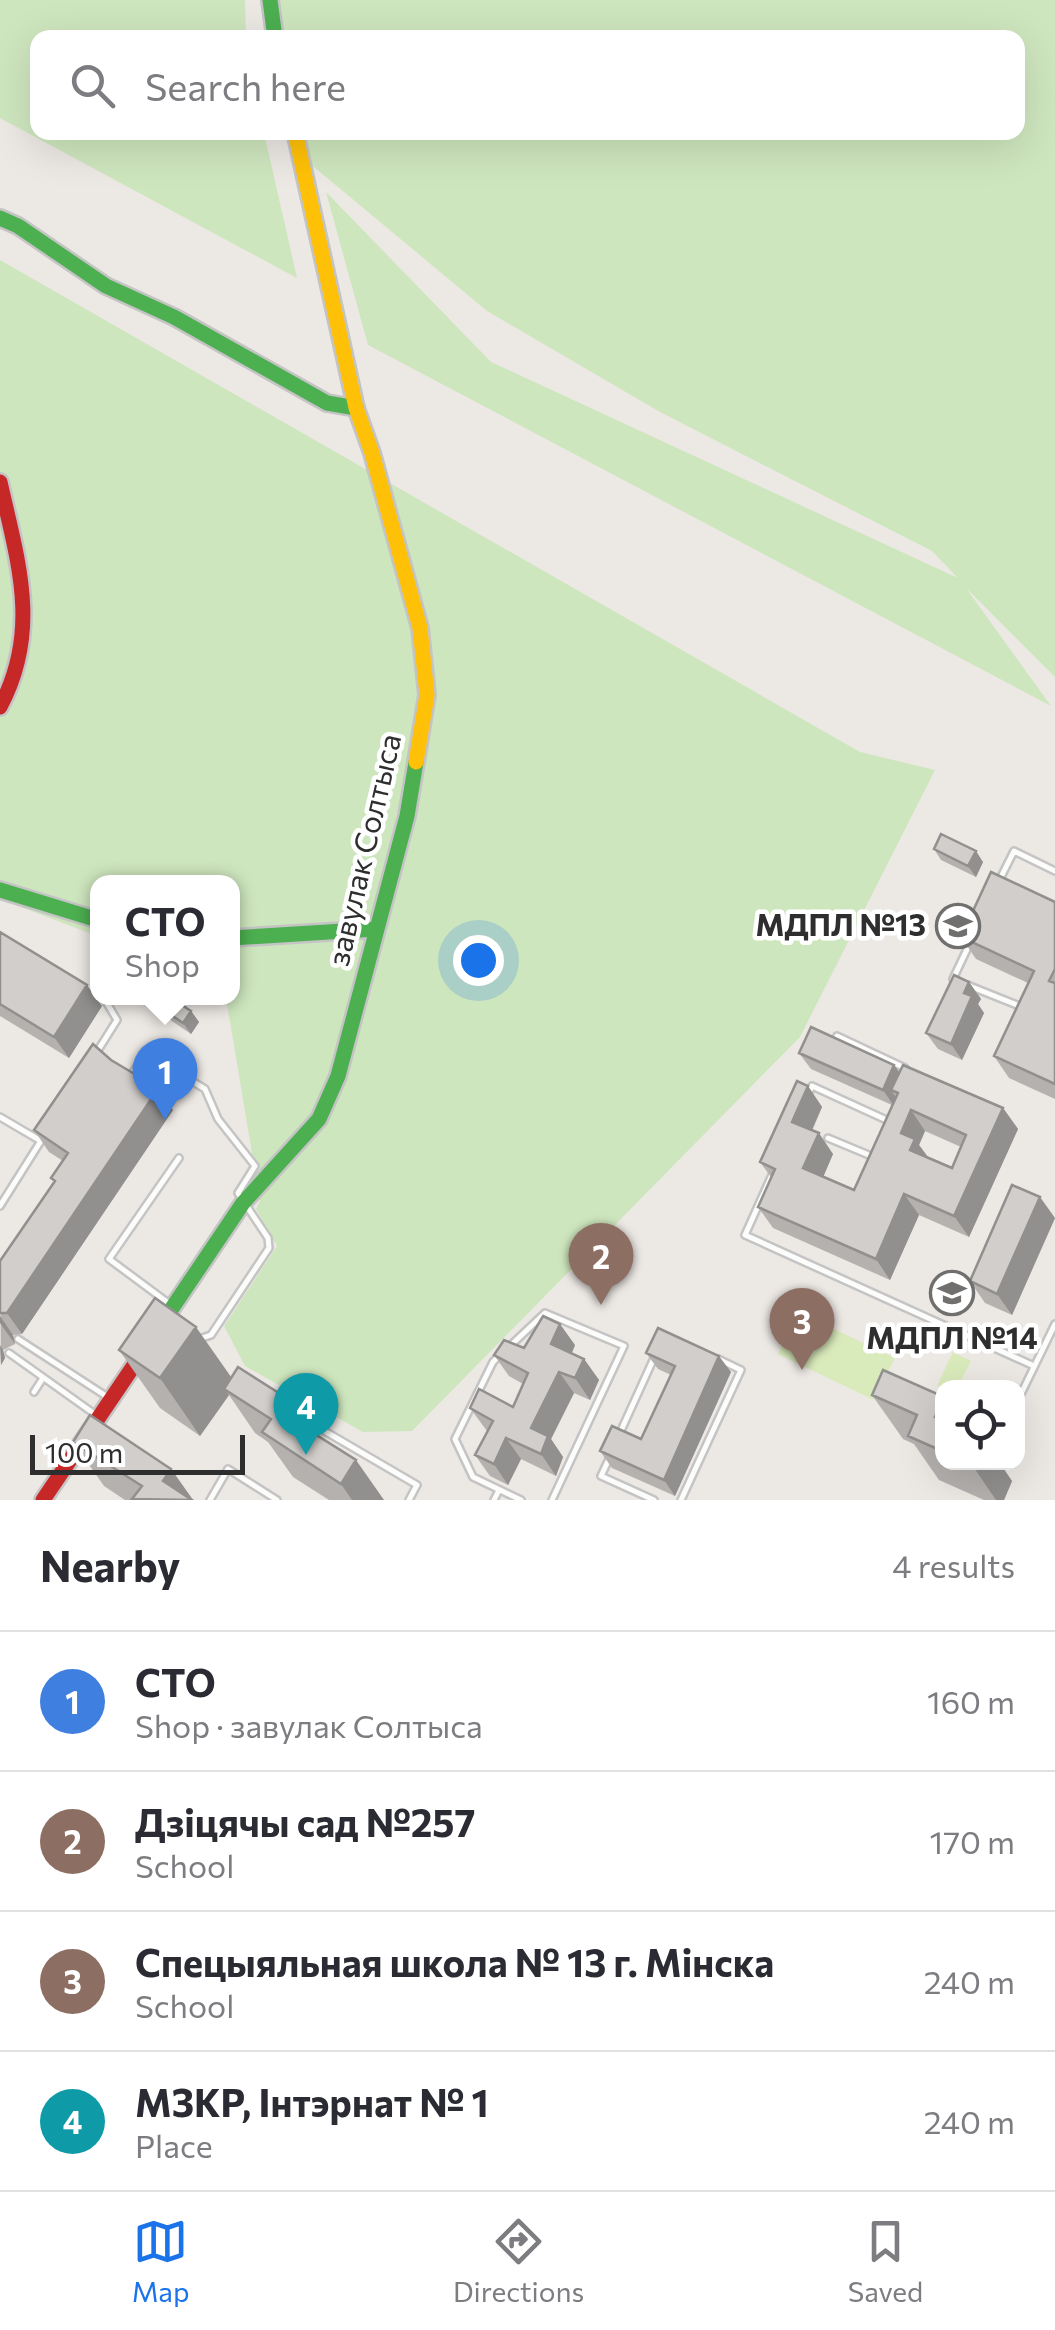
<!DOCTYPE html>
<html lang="en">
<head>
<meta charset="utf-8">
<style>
	:root { --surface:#fff; --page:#f7f7f7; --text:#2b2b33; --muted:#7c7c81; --line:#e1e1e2; --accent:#1a73e8 }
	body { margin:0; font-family:Commissioner,sans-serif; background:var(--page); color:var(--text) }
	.controls { position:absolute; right:30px; bottom:30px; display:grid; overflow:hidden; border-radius:20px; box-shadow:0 10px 40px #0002 }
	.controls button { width:90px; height:90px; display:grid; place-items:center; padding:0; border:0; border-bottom:2px solid var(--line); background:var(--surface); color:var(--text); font:50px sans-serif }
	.scale { position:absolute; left:30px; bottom:25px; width:215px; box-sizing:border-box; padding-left:10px; border:5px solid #2e2e2e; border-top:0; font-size:28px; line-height:35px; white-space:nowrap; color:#2e2e2e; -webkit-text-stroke:8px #fff; paint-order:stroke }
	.you { position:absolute; left:478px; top:960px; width:35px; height:35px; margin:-25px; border:8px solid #fff; border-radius:50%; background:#1a73e8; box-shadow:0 0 0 15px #1a73e833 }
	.badge { display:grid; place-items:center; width:65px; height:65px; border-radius:50%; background:var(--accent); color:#fff; font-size:32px; font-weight:700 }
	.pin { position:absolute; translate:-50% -82px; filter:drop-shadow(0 2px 5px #0008) }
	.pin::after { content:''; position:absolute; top:52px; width:35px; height:30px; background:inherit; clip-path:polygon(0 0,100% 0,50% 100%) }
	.popup { position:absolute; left:90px; top:875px; width:150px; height:130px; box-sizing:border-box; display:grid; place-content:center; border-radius:20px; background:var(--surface); filter:drop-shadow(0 2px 8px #0005); font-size:32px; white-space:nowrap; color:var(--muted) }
	.popup b { font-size:38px; color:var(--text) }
	.popup::after { content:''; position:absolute; left:50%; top:100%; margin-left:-20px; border:20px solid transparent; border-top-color:var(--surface) }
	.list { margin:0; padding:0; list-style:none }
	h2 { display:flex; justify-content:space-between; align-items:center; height:130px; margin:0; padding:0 40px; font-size:42px }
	h2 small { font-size:32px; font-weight:400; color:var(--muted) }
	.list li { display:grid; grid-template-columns:65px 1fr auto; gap:30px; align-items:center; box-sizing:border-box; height:140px; padding:0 40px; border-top:2px solid var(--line) }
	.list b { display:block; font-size:38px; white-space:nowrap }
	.list p { margin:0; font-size:32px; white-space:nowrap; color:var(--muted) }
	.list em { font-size:32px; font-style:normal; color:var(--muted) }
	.icon { flex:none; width:55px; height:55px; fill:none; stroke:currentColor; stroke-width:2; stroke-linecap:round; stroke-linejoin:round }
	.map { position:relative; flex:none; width:1055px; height:1500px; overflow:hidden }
	.search { position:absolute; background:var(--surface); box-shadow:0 10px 40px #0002; left:30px; right:30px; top:30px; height:110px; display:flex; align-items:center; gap:25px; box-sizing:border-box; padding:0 35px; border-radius:20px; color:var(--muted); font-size:38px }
	.sheet { height:690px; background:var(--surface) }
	nav { display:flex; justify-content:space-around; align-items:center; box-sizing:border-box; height:140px; border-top:2px solid var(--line); background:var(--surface); font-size:28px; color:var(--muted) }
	nav a { display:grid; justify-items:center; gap:5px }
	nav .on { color:var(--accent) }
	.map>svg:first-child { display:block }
	.green { fill:#cee6be }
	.pitch { fill:#d9eabb }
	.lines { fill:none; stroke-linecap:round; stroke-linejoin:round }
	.lane-casing { stroke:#c5c4c5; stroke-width:10 }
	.fast-casing { stroke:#c5c4c5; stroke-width:20 }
	.slow-casing { stroke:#c5c4c5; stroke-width:20 }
	.jam-casing { stroke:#c5c4c5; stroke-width:20 }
	.lane { stroke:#fcfcfb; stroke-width:5 }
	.fast { stroke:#4caf50; stroke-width:15 }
	.slow { stroke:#ffc107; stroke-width:15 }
	.jam { stroke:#c62828; stroke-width:15 }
	.wall { fill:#b4b1af; fill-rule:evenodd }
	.shaded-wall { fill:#92908e }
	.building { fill:#d1cecb; stroke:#92908e; stroke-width:2.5; fill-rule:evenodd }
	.labels { text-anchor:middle; stroke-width:9; stroke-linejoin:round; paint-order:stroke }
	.street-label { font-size:30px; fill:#2e2e2e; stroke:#fff }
	.poi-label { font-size:30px; font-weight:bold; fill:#2e2e2e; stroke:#fff; text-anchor:end }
</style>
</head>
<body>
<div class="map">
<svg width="1055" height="1500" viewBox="0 0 1055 1500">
	<rect width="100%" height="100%" fill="#ece8e4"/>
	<path class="green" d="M0 0H245L246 37 38 38V132L264 133 297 278 0 118Z
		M279 0H1055V677L966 588 1051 706 368 345 326 192 491 362 958 578 932 551 660 412 487 311 296 152 293 133 1018 132V38L280 37Z
		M0 260 860 752 935 770 800 1037 412 1431 363 1432 245 1366 224 1326 277 1246 256 1209 260 1201 226 998H232V882H98L97 936 0 899Z"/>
	<path class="pitch" d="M798 1312 895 1358 874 1400 778 1354Z
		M953 1352 971 1361 958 1387 937 1386Z"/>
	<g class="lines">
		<defs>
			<path id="lane" d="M1000 879 1014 851 1055 871
				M953 979 970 943
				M967 985 1022 1007
				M837 1036 905 1068
				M95 1055 117 1020 104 998
				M130 1077 146 1053 205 1089 218 1119 255 1166 238 1193 268 1238 269 1248 211 1335 199 1339
				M809 1092 812 1086 891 1122
				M169 1104 186 1077
				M0 1117 41 1141
				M828 1138 876 1158
				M772 1175 745 1235 1034 1366
				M0 1206 44 1136
				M171 1305 109 1259 179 1158
				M18 1339 109 1398
				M508 1348 545 1313 624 1346 552 1500
				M9 1353 96 1415
				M500 1355 493 1362 455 1439 473 1477 521 1500
				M34 1392 43 1378
				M1018 1400 1055 1324
				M304 1419 417 1485 409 1500
				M619 1435 654 1358
				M609 1459 601 1476 654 1500
				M210 1500 228 1469 277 1500
				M494 1500 499 1490
				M681 1500 741 1370 718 1359"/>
			<path id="fast" d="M270 0 275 38
				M0 218 18 226 106 286 174 317 327 403 356 408
				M0 890 98 920
				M232 938 376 929
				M162 1323 243 1203 319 1119 338 1076 407 816 416 762"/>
			<path id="slow" d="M295 132 356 408 372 453 420 628 427 695 416 762"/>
			<path id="jam" d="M0 482C18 562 41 630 0 707
				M43 1500 141 1355"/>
		</defs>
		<use href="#lane" class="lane-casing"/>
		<use href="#fast" class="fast-casing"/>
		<use href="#slow" class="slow-casing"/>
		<use href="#jam" class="jam-casing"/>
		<use href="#lane" class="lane"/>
		<use href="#fast" class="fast"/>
		<use href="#slow" class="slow"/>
		<use href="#jam" class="jam"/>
	</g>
	<path class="wall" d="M934 849 983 862 976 877 941 860Z
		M1055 902V1099L1009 1078 994 1056 1028 983 976 959 961 937Z
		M0 932 102 1006 69 1058 0 1016Z
		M969 982 981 999 978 1004 984 1013 962 1060 938 1049 926 1033Z
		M138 998H171L191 1011 199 1022 191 1034Z
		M799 1053 894 1065 899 1072 1003 1108 1018 1129 969 1237 919 1215 890 1280 773 1228 758 1207 771 1177 760 1162 808 1086 822 1107 812 1131 833 1154 823 1177 854 1190 892 1105 811 1069ZM925 1131 961 1147 952 1168 928 1157 919 1145Z
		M111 1060 148 1082 173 1110 22 1334 13 1335 15 1344 3 1350 5 1358 1 1365 0 1261 54 1182 51 1178 63 1161 49 1152 34 1130Z
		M1055 1218 1012 1315 985 1303 970 1281Z
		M575 1345 572 1353 584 1359 599 1380 590 1400 574 1393 551 1439 563 1457 556 1476 521 1459 508 1485 490 1476 475 1455 487 1431 470 1408 513 1407 523 1384 509 1376 494 1355 524 1348Z
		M119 1350 231 1377 296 1404 317 1435 384 1500H329L293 1477 268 1442 255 1433 229 1395 200 1436 160 1408Z
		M646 1353 731 1372 675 1496 612 1468 600 1451 641 1439 671 1375 658 1369Z
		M872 1395 942 1396V1462H999L1012 1481 1004 1500H984L939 1480 914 1444 903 1439Z
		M73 1442 171 1469 193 1500H125L104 1486Z"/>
	<path class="shaded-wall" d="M976 851 983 862 976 877 968 866Z
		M969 982 981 999 978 1004 984 1013 962 1060 951 1044 964 993Z
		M87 985 102 1006 69 1058 54 1037Z
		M191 1011 199 1022 191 1034 183 1023Z
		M894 1065 906 1081 891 1090 897 1099 894 1106 883 1090Z
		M148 1082 156 1093 158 1089 173 1110 22 1334 7 1313 150 1087Z
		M808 1086 822 1107 806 1143 792 1122Z
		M1003 1108 1018 1129 969 1237 954 1216Z
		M911 1110 925 1131 919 1145 930 1160 910 1150 901 1133Z
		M819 1133 833 1154 818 1189 803 1168Z
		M904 1194 919 1215 890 1280 876 1259Z
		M1040 1197 1055 1218 1012 1315 997 1294Z
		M0 1316 13 1335 15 1344 0 1323Z
		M560 1324 575 1345 566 1366 551 1344Z
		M196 1327 236 1384 224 1389 229 1395 200 1436 160 1378Z
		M0 1345 3 1350 5 1358 1 1365Z
		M719 1356 731 1372 675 1496 664 1480Z
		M584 1359 599 1380 590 1400 575 1378Z
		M559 1372 574 1393 551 1439 563 1457 556 1476 541 1454 531 1428Z
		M942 1400V1428L935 1417Z
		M296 1404 327 1449 288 1417Z
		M506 1438 521 1459 508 1485 494 1464Z
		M356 1460 384 1500H352L341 1484Z
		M970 1462H999L1012 1481 1004 1500H996Z
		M171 1469 193 1500 163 1481Z"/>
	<path class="building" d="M941 834 976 851 968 866 934 849Z
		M991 872 1055 902V969L1049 981 1055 983V1084L994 1056 1034 971 961 937Z
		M0 932 87 985 54 1037 0 1004Z
		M954 975 969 982 964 993 972 996 951 1044 926 1033Z
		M146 998H171L191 1011 183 1023Z
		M811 1027 894 1065 883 1090 799 1053Z
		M93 1044 111 1060 148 1082 150 1087 158 1089 7 1313H0V1261L55 1181 51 1178 68 1153 34 1130Z
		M903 1065 1003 1108 954 1216 904 1194 876 1259 758 1207 775 1169 760 1162 797 1081 808 1086 792 1122 819 1133 803 1168 854 1190 898 1093 891 1090ZM911 1110 966 1135 952 1168 910 1150 915 1139 901 1133Z
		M1012 1185 1040 1197 997 1294 970 1281Z
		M155 1298 196 1327 160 1378 119 1350Z
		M543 1316 560 1324 551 1344 584 1359 575 1378 559 1372 531 1428 548 1436 541 1454 506 1438 494 1464 475 1455 493 1421 470 1408 479 1389 513 1407 528 1373 494 1355 504 1340 524 1348Z
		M658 1328 719 1356 664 1480 600 1451 612 1426 641 1439 675 1366 646 1353Z
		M238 1367 296 1404 288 1417 356 1460 341 1484 262 1432 271 1419 224 1389Z
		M883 1370 942 1396V1400L935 1417 942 1420V1451L908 1436 917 1415 872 1395Z
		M90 1415 171 1469 163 1481 192 1500 132 1499 142 1486 73 1442Z"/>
	<defs>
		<symbol id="university-ring" viewBox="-11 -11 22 22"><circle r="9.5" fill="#fff" stroke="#706f6e" stroke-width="1.5"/><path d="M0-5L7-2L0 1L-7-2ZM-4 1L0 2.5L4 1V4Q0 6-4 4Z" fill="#706f6e"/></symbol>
	</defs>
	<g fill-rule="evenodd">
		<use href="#university-ring" x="933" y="901" width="50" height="50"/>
		<use href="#university-ring" x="927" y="1268" width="50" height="50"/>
	</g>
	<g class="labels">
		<g class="street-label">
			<text transform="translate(365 850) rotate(-77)" y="10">завулак Солтыса</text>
		</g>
		<g class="poi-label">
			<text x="926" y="936">МДПЛ №13</text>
			<text x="952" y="1349" text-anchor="middle">МДПЛ №14</text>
		</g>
	</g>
</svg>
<div class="controls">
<button><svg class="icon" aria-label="locate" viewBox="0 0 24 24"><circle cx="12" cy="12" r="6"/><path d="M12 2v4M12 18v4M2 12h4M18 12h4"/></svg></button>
</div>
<div class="scale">100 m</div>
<div class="you"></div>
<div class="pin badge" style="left:165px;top:1120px;background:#3f7fe0">1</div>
<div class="popup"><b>СТО</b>Shop</div>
<div class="pin badge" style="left:601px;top:1305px;background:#8d6e63">2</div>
<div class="pin badge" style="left:802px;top:1370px;background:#8d6e63">3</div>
<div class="pin badge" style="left:306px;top:1455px;background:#0f9aa8">4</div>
<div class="search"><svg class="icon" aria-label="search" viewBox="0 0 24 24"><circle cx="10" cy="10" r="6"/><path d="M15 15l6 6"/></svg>Search here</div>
</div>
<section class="sheet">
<h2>Nearby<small>4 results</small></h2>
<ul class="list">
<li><span class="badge" style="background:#3f7fe0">1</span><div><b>СТО</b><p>Shop · завулак Солтыса</p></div><em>160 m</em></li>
<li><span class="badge" style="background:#8d6e63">2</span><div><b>Дзіцячы сад №257</b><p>School</p></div><em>170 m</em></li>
<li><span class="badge" style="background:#8d6e63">3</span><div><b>Спецыяльная школа № 13 г. Мінска</b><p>School</p></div><em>240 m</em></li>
<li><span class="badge" style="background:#0f9aa8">4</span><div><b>МЗКР, Інтэрнат № 1</b><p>Place</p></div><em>240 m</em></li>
</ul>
</section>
<nav>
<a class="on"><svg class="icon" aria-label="map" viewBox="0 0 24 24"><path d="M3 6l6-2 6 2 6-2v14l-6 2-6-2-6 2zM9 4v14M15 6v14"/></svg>Map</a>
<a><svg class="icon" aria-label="directions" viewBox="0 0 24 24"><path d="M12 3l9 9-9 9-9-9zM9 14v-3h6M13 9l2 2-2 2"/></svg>Directions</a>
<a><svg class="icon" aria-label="saved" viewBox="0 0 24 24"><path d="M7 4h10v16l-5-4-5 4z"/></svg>Saved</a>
</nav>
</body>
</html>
